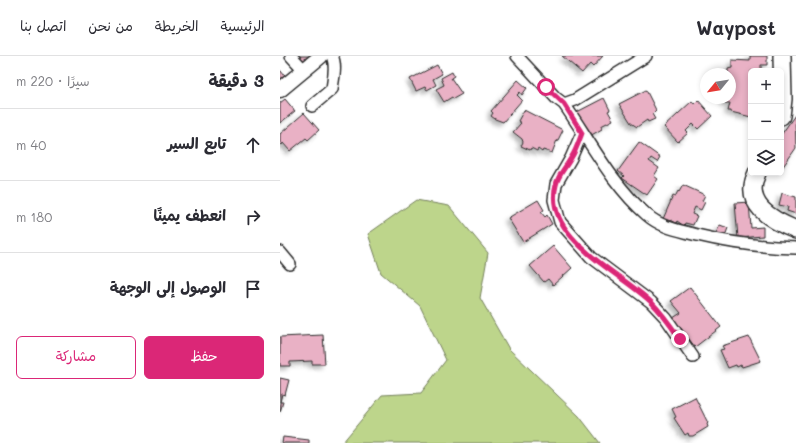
<!DOCTYPE html>
<html lang="ar">
<head>
<meta charset="utf-8">
<style>
	:root { --surface:#fff; --page:#f2f2f3; --text:#2b2b33; --muted:#7c7c81; --line:#e1e1e2; --accent:#db2777 }
	body { margin:0; font-family:Mali,"Playpen Sans Arabic",sans-serif; background:var(--page); color:var(--text); direction:rtl }
	.controls { position:absolute; right:12px; top:12px; display:grid; overflow:hidden; border-radius:6px; box-shadow:0 2px 6px #0003 }
	.controls button { width:36px; height:36px; display:grid; place-items:center; padding:0; border:0; border-bottom:1px solid var(--line); background:var(--surface); color:var(--text); font:20px sans-serif }
	.compass { position:absolute; left:420px; top:12px; width:36px; height:36px; border-radius:50%; background:var(--surface); box-shadow:0 2px 6px #0003; rotate:240deg }
	.stop { position:absolute; width:12px; height:12px; margin:-9px; border:3px solid #db2777; border-radius:50%; background:#fff }
	.stop.end { background:#db2777; border-color:#fff; box-shadow:0 1px 4px #0008 }
	.list { margin:0; padding:0; list-style:none }
	h2 { display:flex; justify-content:space-between; align-items:center; height:52px; margin:0; padding:0 16px; font-size:17px }
	h2 small { font-size:13px; font-weight:400; color:var(--muted) }
	.list li { display:grid; grid-template-columns:26px 1fr auto; gap:12px; align-items:center; box-sizing:border-box; height:72px; padding:0 16px; border-top:1px solid var(--line) }
	.list b { display:block; font-size:15px; white-space:nowrap }
	.list em { font-size:13px; font-style:normal; color:var(--muted) }
	.actions { display:flex; gap:8px; padding:12px 16px }
	.actions a { flex:1; padding:9px 0; border:1px solid var(--accent); border-radius:6px; text-align:center; font-size:14px; color:var(--accent) }
	.actions .main { background:var(--accent); color:#fff }
	.icon { flex:none; width:22px; height:22px; fill:none; stroke:currentColor; stroke-width:2; stroke-linecap:round; stroke-linejoin:round }
	.map { position:relative; flex:none; width:516px; height:387px; overflow:hidden; direction:ltr }
	header { display:flex; align-items:center; gap:24px; box-sizing:border-box; height:56px; padding:0 20px; background:var(--surface); border-bottom:1px solid var(--line) }
	header strong { font-size:19px }
	nav { display:flex; gap:22px; margin-inline-start:auto; font-size:14px }
	main { display:flex }
	aside { flex:1; background:var(--surface) }
	.map>svg:first-child { display:block }
	.green { fill:#bdd58b; stroke:#74805b }
	.building { fill:#e9b1c5; stroke:#2b2b2b; filter:url(#shadow) }
	.lines { fill:none; stroke-linecap:round; stroke-linejoin:round }
	.minor-casing { stroke:#2b2b2b; stroke-width:14 }
	.tertiary-casing { stroke:#2b2b2b; stroke-width:17 }
	.primary-casing { stroke:#2b2b2b; stroke-width:20 }
	.minor { stroke:#fff; stroke-width:11 }
	.tertiary { stroke:#fff; stroke-width:14 }
	.primary { stroke:#fff; stroke-width:17 }
	.route { stroke:#db2777; stroke-width:5 }
</style>
</head>
<body>
<header>
<strong>Waypost</strong>
<nav><a>الرئيسية</a><a>الخريطة</a><a>من نحن</a><a>اتصل بنا</a></nav>
</header>
<main>
<div class="map">
<svg width="516" height="387" viewBox="0 0 516 387">
	<defs>
		<filter id="shadow"><feDropShadow dx="-3.5" dy="3.5" stdDeviation="2" flood-color="#0004"/></filter>
	</defs>
	<rect width="100%" height="100%" fill="#fff"/>
	<filter id="ink" filterUnits="userSpaceOnUse"><feTurbulence type="fractalNoise" baseFrequency=".025" numOctaves="2"/><feDisplacementMap in="SourceGraphic" scale="8" xChannelSelector="R" yChannelSelector="G"/><feConvolveMatrix kernelMatrix="1 2 1 2 8 2 1 2 1" color-interpolation-filters="sRGB"/></filter>
	<g filter="url(#ink)">
		<path class="green" d="M136 144 169 150 208 197 200 242 229 293 299 360 320 387H62L102 339 141 337 166 304 140 250 101 217 88 178Z"/>
		<path class="building" d="M18 0H29L24 6Z
			M282 0H323L313 11 310 8 302 17Z
			M470 0H487V9H481V15H471V61L451 56V55H448L450 47H445V42H450V18H448V13L452 12V4L470 5Z
			M157 9 162 18 153 23 156 29 147 34 145 31 136 35 130 23Z
			M0 14 5 20 0 24Z
			M172 16 174 20 171 22 182 38 173 43 172 41 164 46 156 33 164 29 161 22Z
			M238 24 247 32 242 39 240 36 237 39 242 44 223 66 215 63 211 60 213 57 211 55Z
			M366 34 376 54 372 58 375 63 368 66 367 64 357 71 351 67 339 48Z
			M324 42 330 54 328 55 333 64 321 70 322 73 308 81 297 56Z
			M5 43 15 55 0 67V47Z
			M418 44 432 60 418 73 413 68 406 75 408 77 398 86 384 71 412 45 414 48Z
			M244 54 283 74 278 84H277L272 97 263 94 262 96 258 93 257 95 251 92 250 94 241 90 243 86 242 83 233 76 241 67 238 65Z
			M24 57 39 74 28 84 26 82 10 95 3 87 2 89 0 87V78Z
			M515 59 516 92 502 112 501 79Z
			M359 86 380 101 377 106 371 102 369 105 379 112 374 120 378 123 367 139 342 122 344 120 338 115Z
			M403 129 425 139 422 145 425 146 421 154 415 151 412 158 417 160 413 169 405 167 404 170 397 165 396 167 391 164 390 166 383 163 393 140 395 141 398 135 399 136Z
			M502 137 516 141V158L507 155 508 151 499 149Z
			M258 144 264 154 261 156 265 161 267 159 272 168 243 186 228 162Z
			M469 146 471 172 483 171V180L458 182 455 147Z
			M440 169 448 172 445 180 436 177Z
			M273 190 292 212 273 229 268 223 264 226 250 210Z
			M410 231 441 271 415 291 393 262 401 257 391 245Z
			M43 279 45 308H32V305L10 306V310H0V281Z
			M469 281 481 305 462 311 461 309 457 311 456 309 448 312 440 294 444 293 442 290Z
			M0 322 9 324 5 339 2 338 0 346H3L0 356Z
			M415 341 428 367 427 368 428 371 413 380H409L408 377 405 379 394 362 396 361 392 353Z
			M3 381 29 384V387H2Z"/>
		<g class="lines">
			<defs>
				<path id="minor" d="M11 0 24 14
					M237 0 276 42 284 48C310 85 332 129 367 159 382 172 399 174 417 179 450 187 482 191 516 192
					M284 48 295 44 366 0
					M32 50 52 33C53 23 57 10 52 0
					M302 77 291 102 276 128 274 144 280 166 311 201 371 246 386 262 413 301
					M0 196 10 208"/>
				<path id="tertiary" d="M0 34 41 0"/>
				<path id="primary" d="M501 60 503 43 502 0
					M477 117C462 148 491 164 516 174"/>
			</defs>
			<use href="#minor" class="minor-casing"/>
			<use href="#tertiary" class="tertiary-casing"/>
			<use href="#primary" class="primary-casing"/>
			<use href="#minor" class="minor"/>
			<use href="#tertiary" class="tertiary"/>
			<use href="#primary" class="primary"/>
		</g>
	</g>
	<g class="lines" filter="url(#ink)">
		<path class="route" d="M266 31 284 48 302 77C299 85 296 95 291 102 286 111 278 119 276 129 262 182 342 217 372 247 383 258 391 270 400 283"/>
	</g>
</svg>
<div class="controls">
<button>+</button>
<button>−</button>
<button><svg class="icon" aria-label="layers" viewBox="0 0 24 24"><path d="M12 4l9 5-9 5-9-5zM3 14l9 5 9-5"/></svg></button>
</div>
<svg class="compass" viewBox="-18 -18 36 36"><path d="M0-13l5 13h-10z" fill="#e53935"/><path d="M0 13l5-13h-10z" fill="#7c7c81"/></svg>
<div class="stop" style="left:266px;top:31px"></div>
<div class="stop end" style="left:400px;top:283px"></div>
</div>
<aside>
<h2>3 دقيقة<small>سيرًا · 220 m</small></h2>
<ul class="list">
<li><svg class="icon" aria-label="ahead" viewBox="0 0 24 24"><path d="M12 20V5M6 11l6-6 6 6"/></svg><div><b>تابع السير</b></div><em>40 m</em></li>
<li><svg class="icon" aria-label="right" viewBox="0 0 24 24"><path d="M7 20v-9h11M14 6l5 5-5 5"/></svg><div><b>انعطف يمينًا</b></div><em>180 m</em></li>
<li><svg class="icon" aria-label="arrive" viewBox="0 0 24 24"><path d="M6 21V4h12l-3 4 3 4H6"/></svg><div><b>الوصول إلى الوجهة</b></div></li>
</ul>
<div class="actions"><a class="main">حفظ</a><a>مشاركة</a></div>
</aside>
</main>
</body>
</html>
